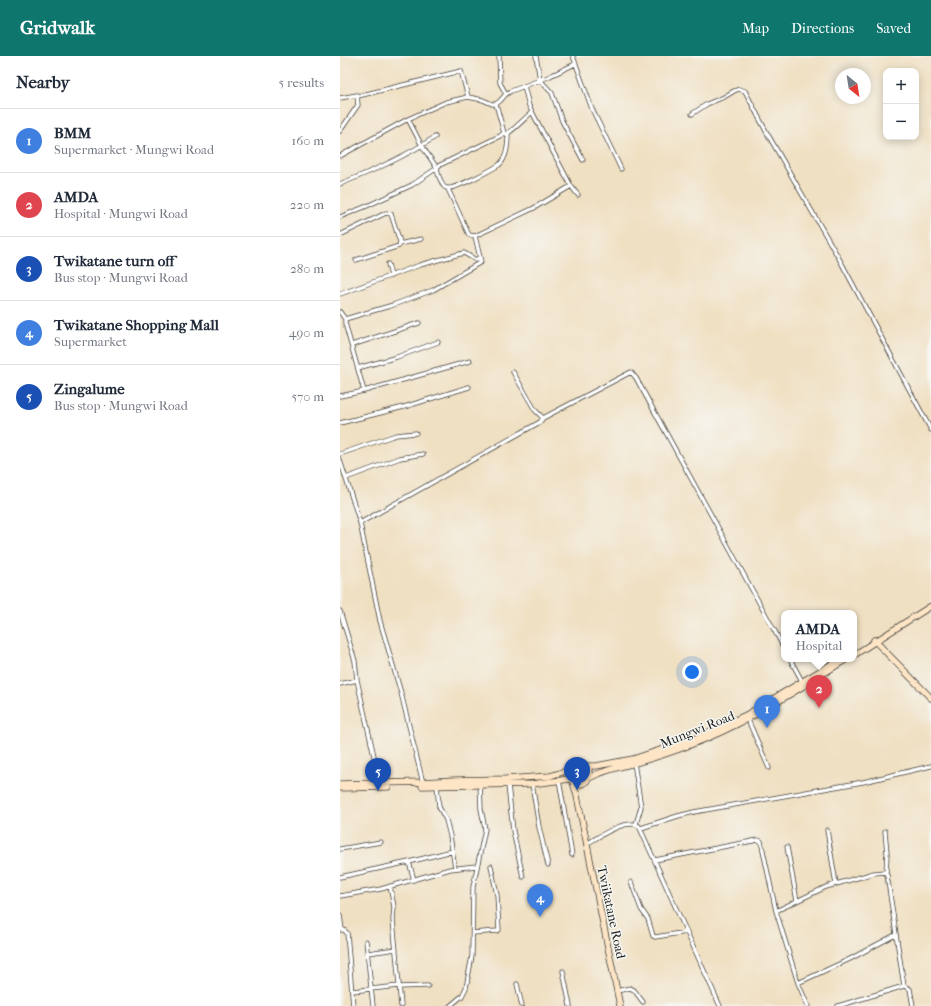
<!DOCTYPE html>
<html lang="en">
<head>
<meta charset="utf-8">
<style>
	:root { --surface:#fff; --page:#f6f6f7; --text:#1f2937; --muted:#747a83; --line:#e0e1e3; --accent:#0f766e }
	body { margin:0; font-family:"IM FELL French Canon",serif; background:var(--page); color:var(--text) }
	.controls { position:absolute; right:12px; top:12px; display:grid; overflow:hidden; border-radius:8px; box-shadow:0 2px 10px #0003 }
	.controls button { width:36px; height:36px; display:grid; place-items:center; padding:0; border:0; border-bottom:1px solid var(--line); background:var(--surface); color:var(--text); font:20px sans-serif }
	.compass { position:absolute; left:495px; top:12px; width:36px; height:36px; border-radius:50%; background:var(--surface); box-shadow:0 2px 10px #0003; rotate:150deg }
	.you { position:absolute; left:352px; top:616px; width:14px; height:14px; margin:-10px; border:3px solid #fff; border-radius:50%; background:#1a73e8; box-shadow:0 0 0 6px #1a73e833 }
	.badge { display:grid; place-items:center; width:26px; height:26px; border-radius:50%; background:var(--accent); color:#fff; font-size:13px; font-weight:700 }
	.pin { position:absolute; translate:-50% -33px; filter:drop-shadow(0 1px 2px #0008) }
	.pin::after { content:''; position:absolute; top:21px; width:14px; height:12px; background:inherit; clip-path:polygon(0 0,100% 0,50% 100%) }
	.popup { position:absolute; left:441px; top:554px; width:76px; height:52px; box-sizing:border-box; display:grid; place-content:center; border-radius:8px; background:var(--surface); filter:drop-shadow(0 1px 3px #0005); font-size:13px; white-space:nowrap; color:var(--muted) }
	.popup b { font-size:15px; color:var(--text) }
	.popup::after { content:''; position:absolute; left:50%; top:100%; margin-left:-8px; border:8px solid transparent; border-top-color:var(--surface) }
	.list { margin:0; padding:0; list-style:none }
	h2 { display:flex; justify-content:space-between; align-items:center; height:52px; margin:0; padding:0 16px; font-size:17px }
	h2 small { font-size:13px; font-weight:400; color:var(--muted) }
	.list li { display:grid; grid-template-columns:26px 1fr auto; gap:12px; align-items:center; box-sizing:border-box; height:64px; padding:0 16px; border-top:1px solid var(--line) }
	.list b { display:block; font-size:15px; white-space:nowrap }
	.list p { margin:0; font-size:13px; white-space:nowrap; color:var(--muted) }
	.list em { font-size:13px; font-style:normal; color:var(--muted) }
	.map { position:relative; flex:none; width:591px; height:950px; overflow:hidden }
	header { display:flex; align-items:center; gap:24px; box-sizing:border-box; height:56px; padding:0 20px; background:var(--accent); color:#fff }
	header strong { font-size:19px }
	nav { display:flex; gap:22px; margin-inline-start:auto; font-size:14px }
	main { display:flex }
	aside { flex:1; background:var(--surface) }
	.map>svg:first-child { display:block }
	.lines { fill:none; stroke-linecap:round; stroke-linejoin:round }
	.street-casing { stroke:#3c3935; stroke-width:5 }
	.secondary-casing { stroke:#3c3935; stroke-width:7 }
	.street { stroke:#fff; stroke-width:3.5 }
	.secondary { stroke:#fde5c5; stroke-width:5.5 }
	.labels { text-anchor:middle; stroke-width:3; stroke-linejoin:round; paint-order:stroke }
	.street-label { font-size:13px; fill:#1c1c1c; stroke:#f6f6f2 }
</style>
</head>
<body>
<header>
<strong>Gridwalk</strong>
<nav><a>Map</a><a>Directions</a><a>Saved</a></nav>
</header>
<main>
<aside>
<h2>Nearby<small>5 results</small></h2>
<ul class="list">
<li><span class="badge" style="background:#3f7fe0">1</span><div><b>BMM</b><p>Supermarket · Mungwi Road</p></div><em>160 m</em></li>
<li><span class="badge" style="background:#e0444e">2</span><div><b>AMDA</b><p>Hospital · Mungwi Road</p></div><em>220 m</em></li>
<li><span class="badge" style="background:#1a4fb4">3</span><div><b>Twikatane turn off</b><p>Bus stop · Mungwi Road</p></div><em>280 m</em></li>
<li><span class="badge" style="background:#3f7fe0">4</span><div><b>Twikatane Shopping Mall</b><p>Supermarket</p></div><em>490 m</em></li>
<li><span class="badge" style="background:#1a4fb4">5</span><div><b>Zingalume</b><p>Bus stop · Mungwi Road</p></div><em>570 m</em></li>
</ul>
</aside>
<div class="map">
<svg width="591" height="950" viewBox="0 0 591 950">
	<rect width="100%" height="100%" fill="#f6f6f2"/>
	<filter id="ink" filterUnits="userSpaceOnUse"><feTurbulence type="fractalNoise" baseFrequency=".025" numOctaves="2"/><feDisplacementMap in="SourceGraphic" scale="8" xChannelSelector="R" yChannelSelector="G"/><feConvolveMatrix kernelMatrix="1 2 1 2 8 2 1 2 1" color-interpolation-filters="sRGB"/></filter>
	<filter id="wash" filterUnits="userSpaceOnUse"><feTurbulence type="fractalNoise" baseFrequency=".012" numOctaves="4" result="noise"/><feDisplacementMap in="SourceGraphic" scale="16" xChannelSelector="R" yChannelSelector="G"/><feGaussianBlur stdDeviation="0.9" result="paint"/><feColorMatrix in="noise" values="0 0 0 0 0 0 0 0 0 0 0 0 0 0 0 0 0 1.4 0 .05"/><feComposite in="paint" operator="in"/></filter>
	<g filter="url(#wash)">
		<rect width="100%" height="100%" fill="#f0e0c2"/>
	</g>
	<g filter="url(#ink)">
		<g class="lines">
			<defs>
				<path id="street" d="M159 0 160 27 166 38
					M196 0 200 24 212 37 222 65 243 104
					M233 0 252 53 281 113
					M184 30 189 50 231 130 238 139
					M18 40 121 15 128 41
					M0 42 17 39 18 49 0 75
					M156 48 164 77 168 79C168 90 167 102 159 109 151 114 114 134 107 132 104 132 102 128 101 125 99 121 96 116 98 110L160 80 164 77
					M352 58 367 48 384 41 394 35 399 33 405 35 427 77 501 206 591 374
					M167 78C177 71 183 64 192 56
					M0 100 68 63 106 46 128 41 143 44 152 48H156L160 45 166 38 171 35 208 21 235 8
					M0 128C33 115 65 101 95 81
					M108 133 129 179 135 180 194 152 231 130
					M0 161 27 150 72 129 97 112 82 90 68 63
					M0 179 46 157 51 158 60 186 59 190 16 204
					M60 188 81 183
					M48 208 51 220
					M0 238 80 209 116 199 124 197 136 204 140 201
					M0 256 5 263V267L24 335
					M5 263 53 249 93 234 141 206 135 180
					M12 289 79 267
					M18 312 57 301 98 286
					M173 316 195 354 203 362
					M0 340 24 335 130 305
					M0 367 64 351 129 331
					M0 398 56 379 76 377
					M0 404 20 467 40 565 61 637 83 727
					M6 422 60 402 83 398
					M20 467 200 366 203 362 291 316 296 322 444 592
					M0 555 15 605 17 624 40 727
					M450 603 462 625
					M0 628 17 624
					M408 664 429 712
					M294 707 301 751 296 768
					M219 724 232 799
					M192 728 199 771 208 809
					M97 729 99 751 106 764 110 780 115 812
					M168 729 173 775 183 821
					M301 772 338 760 354 756 523 726 591 710
					M487 774 496 828
					M545 775 547 797 546 817
					M246 788C259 781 286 762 299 770L380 950
					M447 791 457 845
					M0 793 41 786
					M315 804 418 784 421 785 436 855 458 927 468 950
					M69 806 112 795
					M0 821 69 806 74 824
					M291 826 301 853 308 863 313 880 315 881 347 876
					M50 830 54 851 53 864 61 950
					M0 840 41 833 110 813 136 810
					M436 855 486 831 534 817 545 816 547 819 564 930
					M0 859 2 874
					M0 874H4L7 877 13 950
					M133 877 157 875 159 874 157 839 151 810
					M26 885 33 950
					M28 897 56 893
					M223 915 230 950
					M458 927 510 903 555 879
					M177 928 182 950
					M59 931 88 930
					M12 935 59 930
					M277 935 290 932 294 934 303 946
					M110 950 122 940 126 932 132 900 133 831 145 773 141 753 140 728
					M498 950 564 930 570 933 573 950"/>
				<path id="secondary" d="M534 584 591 642
					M514 599 591 550
					M247 710H256L293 703 356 682 406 659 500 603
					M249 722C264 714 279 711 295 707 314 702 332 696 350 689 407 668 456 634 507 603
					M233 726C240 730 245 728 249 722V713L244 708 237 707 234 708 229 714V720L233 726 237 740 280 950
					M0 728 83 726 115 724 166 723 210 720 229 714
					M82 730 192 728 230 723
					M0 732 48 731"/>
			</defs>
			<use href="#street" class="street-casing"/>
			<use href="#secondary" class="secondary-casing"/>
			<use href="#street" class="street"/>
			<use href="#secondary" class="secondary"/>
		</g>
	</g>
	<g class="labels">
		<g class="street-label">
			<text transform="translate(357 673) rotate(-22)" y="5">Mungwi Road</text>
			<text transform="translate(272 856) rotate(78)" y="5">Twiikatane Road</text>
		</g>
	</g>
</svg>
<div class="controls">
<button>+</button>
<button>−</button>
</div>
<svg class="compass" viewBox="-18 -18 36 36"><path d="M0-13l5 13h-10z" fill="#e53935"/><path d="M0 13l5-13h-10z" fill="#747a83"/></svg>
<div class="you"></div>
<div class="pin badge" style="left:427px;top:672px;background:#3f7fe0">1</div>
<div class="pin badge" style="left:479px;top:652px;background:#e0444e">2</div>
<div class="popup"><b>AMDA</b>Hospital</div>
<div class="pin badge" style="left:237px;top:734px;background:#1a4fb4">3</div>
<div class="pin badge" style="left:200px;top:861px;background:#3f7fe0">4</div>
<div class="pin badge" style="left:38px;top:735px;background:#1a4fb4">5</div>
</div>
</main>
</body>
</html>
